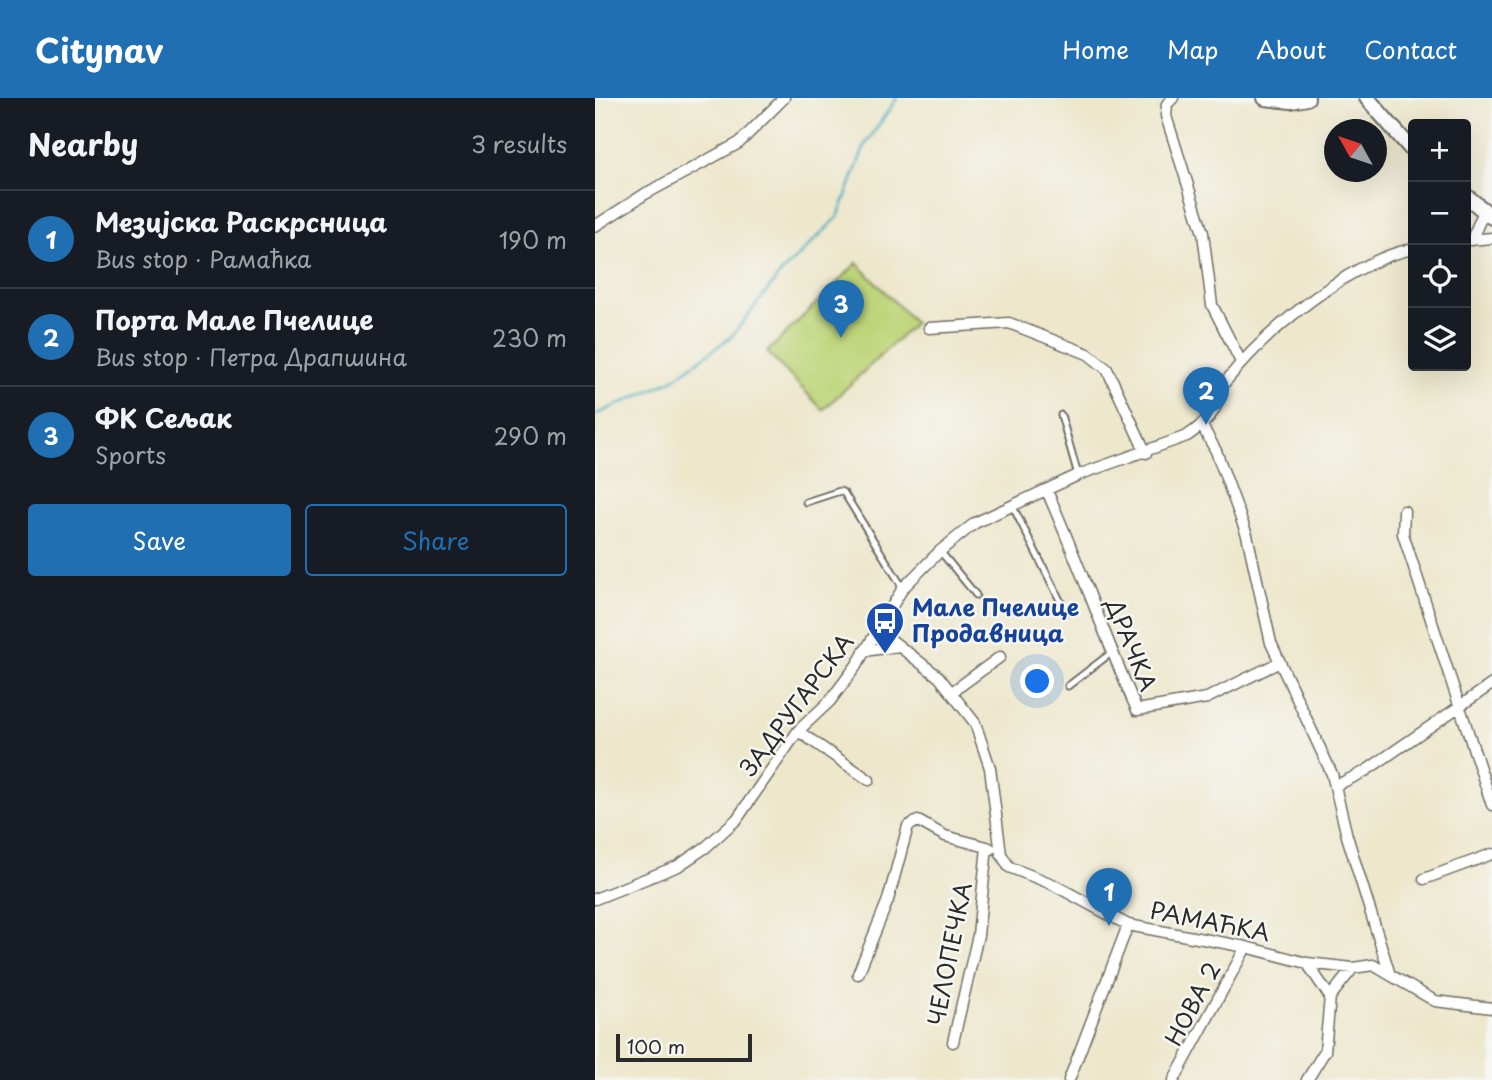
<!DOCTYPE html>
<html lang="en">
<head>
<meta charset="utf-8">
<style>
	:root { --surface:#171b24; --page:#242831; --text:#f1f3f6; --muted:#9ea1a6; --line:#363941; --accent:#1f6fb2 }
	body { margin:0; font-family:"Playpen Sans",sans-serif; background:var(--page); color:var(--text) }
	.controls { position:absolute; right:21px; top:21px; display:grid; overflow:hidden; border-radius:7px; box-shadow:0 7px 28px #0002 }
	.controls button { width:63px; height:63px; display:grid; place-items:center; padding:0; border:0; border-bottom:2px solid var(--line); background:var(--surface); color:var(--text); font:35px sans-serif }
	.compass { position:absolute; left:729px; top:21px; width:63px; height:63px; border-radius:50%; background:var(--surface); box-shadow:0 7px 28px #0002; rotate:310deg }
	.scale { position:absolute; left:21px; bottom:18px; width:136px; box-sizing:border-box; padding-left:7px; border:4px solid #2b2b2b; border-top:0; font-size:19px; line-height:24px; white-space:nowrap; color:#2b2b2b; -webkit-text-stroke:5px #f6f6f2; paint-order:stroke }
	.you { position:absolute; left:443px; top:584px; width:24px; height:24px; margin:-18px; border:5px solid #fff; border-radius:50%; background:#1a73e8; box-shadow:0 0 0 10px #1a73e833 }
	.badge { display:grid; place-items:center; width:46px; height:46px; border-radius:50%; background:var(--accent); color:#fff; font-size:23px; font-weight:700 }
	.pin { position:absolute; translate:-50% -58px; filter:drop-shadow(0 2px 4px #0008) }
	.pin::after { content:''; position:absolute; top:37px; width:24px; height:21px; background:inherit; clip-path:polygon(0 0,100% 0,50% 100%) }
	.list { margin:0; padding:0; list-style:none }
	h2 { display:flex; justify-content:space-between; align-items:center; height:91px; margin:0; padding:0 28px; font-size:30px }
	h2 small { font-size:23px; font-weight:400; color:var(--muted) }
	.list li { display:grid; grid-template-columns:46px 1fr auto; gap:21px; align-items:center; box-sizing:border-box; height:98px; padding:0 28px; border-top:2px solid var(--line) }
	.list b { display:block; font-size:26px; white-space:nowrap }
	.list p { margin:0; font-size:23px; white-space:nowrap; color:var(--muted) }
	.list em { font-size:23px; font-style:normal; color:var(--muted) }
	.actions { display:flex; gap:14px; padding:21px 28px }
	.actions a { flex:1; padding:16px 0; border:2px solid var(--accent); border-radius:7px; text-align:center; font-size:24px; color:var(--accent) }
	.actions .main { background:var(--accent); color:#fff }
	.icon { flex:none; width:38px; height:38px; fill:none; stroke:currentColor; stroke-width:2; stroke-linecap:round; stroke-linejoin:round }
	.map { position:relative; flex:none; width:897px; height:982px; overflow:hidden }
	header { display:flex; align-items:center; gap:42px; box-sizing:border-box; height:98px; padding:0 35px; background:var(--accent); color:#fff }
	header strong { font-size:33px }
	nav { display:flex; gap:38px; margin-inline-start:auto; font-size:24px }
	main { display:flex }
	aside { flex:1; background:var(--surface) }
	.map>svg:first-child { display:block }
	.green { fill:#bed478; stroke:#748052; stroke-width:2 }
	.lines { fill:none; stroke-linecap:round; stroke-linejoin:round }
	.stream { stroke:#3faabf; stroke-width:2.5 }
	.lane-casing { stroke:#6f6d63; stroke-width:9 }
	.street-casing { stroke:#6f6d63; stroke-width:13 }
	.secondary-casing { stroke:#6f6d63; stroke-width:18 }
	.lane { stroke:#fff; stroke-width:5 }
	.street { stroke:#fff; stroke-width:10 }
	.secondary { stroke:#fff; stroke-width:14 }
	.labels { text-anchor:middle; stroke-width:5; stroke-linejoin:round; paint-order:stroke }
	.transit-label { font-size:23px; font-weight:bold; fill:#164399; stroke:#f6f6f2; text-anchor:start }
	.street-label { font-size:23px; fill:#2b2b2b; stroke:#f6f6f2 }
</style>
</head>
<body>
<header>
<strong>Citynav</strong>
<nav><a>Home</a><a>Map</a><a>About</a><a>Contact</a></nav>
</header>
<main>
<aside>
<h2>Nearby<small>3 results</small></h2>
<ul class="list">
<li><span class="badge">1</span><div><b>Мезијска Раскрсница</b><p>Bus stop · Рамаћка</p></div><em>190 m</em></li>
<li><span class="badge">2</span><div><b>Порта Мале Пчелице</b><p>Bus stop · Петра Драпшина</p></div><em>230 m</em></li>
<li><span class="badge">3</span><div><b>ФК Сељак</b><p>Sports</p></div><em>290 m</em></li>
</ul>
<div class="actions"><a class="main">Save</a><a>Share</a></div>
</aside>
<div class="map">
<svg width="897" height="982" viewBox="0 0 897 982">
	<rect width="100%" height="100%" fill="#f6f6f2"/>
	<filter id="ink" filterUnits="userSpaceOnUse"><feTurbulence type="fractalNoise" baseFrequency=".0143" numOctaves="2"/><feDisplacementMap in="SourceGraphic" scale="14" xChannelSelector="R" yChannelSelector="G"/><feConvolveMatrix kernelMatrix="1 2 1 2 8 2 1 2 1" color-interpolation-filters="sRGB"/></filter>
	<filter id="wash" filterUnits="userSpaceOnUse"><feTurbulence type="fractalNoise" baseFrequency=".00686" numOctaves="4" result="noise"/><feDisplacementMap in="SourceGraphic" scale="28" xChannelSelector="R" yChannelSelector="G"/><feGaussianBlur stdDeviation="1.57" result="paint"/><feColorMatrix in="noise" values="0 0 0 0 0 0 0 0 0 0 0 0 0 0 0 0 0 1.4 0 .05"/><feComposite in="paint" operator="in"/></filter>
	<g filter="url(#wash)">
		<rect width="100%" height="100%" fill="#ede7cc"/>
		<path class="green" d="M262 165 320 225 228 312 172 254Z"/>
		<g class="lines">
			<path class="stream" d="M0 317 76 283 137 238 186 175 243 119 270 47 302 0"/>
		</g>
	</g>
	<g filter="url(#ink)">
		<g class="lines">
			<defs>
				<path id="lane" d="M466 317 483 377
					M211 404 245 393 249 395 308 490
					M417 407 471 514
					M345 453 381 497
					M473 588 516 555"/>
				<path id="street" d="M578 0 572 6 571 18 608 135 617 207 646 264
					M0 128 50 96 144 45 189 0
					M877 141 889 113
					M875 142 897 140
					M334 230 414 225 493 256 512 271 551 355
					M607 328 621 353 652 437 676 545 737 676 752 738 795 877
					M452 393C484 465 510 540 542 612L612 600 685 564
					M809 413 808 436 897 707
					M282 531 344 579 380 625 395 670 406 756 414 769 457 786 533 827 651 849 712 865 758 870 778 867 840 903 897 910
					M269 553 304 548
					M357 594 405 559
					M203 633 274 682
					M740 688 769 674 897 586
					M829 781 897 756
					M0 801 83 768 111 749 142 721 203 633 235 603 261 568 308 490 345 453 380 425 483 377 592 338C604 330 615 321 621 308 625 299 624 290 631 283 670 234 756 162 818 151
					M712 865 735 899
					M263 876 293 802 313 728 323 723 350 738 392 749
					M358 944 383 837 392 749 396 751
					M474 982 533 827
					M579 982 651 849
					M712 982 730 953 735 899 758 870"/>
				<path id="secondary" d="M670 0 696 3 712 0
					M772 0 818 53
					M871 98 897 119"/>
			</defs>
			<use href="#lane" class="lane-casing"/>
			<use href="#street" class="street-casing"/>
			<use href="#secondary" class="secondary-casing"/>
			<use href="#lane" class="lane"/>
			<use href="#street" class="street"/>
			<use href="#secondary" class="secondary"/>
		</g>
	</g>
	<defs>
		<symbol id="bus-pin" viewBox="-11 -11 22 30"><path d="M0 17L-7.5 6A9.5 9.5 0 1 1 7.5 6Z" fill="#1a4fb4" stroke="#f6f6f2"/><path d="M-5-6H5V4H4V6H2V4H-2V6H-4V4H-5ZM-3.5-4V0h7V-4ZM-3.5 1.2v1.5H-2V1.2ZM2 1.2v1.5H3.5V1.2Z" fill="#fff"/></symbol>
	</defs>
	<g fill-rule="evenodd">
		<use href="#bus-pin" x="268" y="501" width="44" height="60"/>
	</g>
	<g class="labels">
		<g class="transit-label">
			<text x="317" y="518">Мале Пчелице<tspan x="317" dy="26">Продавница</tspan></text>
		</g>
		<g class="street-label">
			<text transform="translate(536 547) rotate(68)" y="8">ДРАЧКА</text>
			<text transform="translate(202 607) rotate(-53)" y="8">ЗАДРУГАРСКА</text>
			<text transform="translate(615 824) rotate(11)" y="8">РАМАЋКА</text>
			<text transform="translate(355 856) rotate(-79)" y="8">ЧЕЛОПЕЧКА</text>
			<text transform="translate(598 906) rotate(-62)" y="8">НОВА 2</text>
		</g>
	</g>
</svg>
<div class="controls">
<button>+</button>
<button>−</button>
<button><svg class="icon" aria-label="locate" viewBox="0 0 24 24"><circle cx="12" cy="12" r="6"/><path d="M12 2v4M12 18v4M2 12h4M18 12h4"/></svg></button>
<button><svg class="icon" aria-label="layers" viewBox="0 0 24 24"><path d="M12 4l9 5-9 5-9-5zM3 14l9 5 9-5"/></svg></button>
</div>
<svg class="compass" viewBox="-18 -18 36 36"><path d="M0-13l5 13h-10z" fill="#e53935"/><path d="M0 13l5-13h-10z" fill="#9ea1a6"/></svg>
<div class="scale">100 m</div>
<div class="you"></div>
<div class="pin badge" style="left:514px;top:828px">1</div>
<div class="pin badge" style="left:611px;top:327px">2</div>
<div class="pin badge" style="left:246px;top:240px">3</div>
</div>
</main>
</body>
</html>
